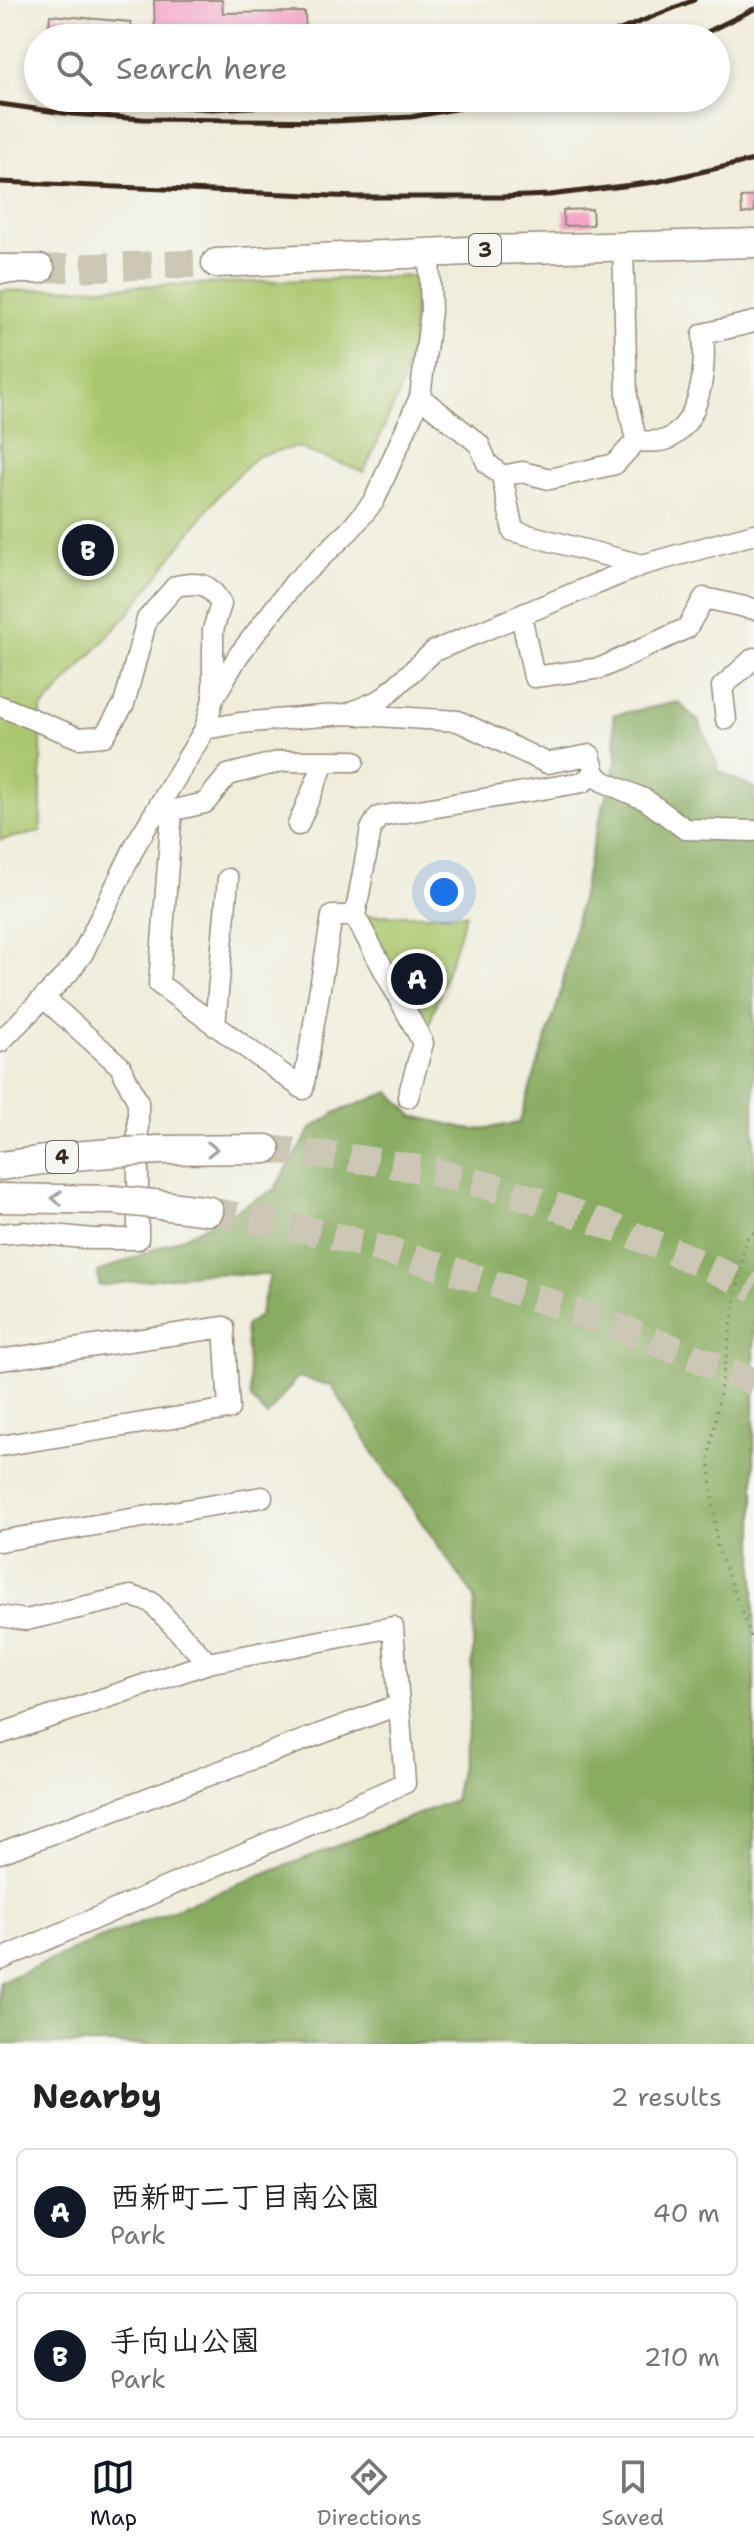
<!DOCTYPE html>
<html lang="en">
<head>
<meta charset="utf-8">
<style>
	:root { --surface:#fff; --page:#f6f6f6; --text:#222; --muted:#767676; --line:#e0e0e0; --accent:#111827 }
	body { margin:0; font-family:"Shantell Sans","Klee One",sans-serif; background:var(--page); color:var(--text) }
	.you { position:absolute; left:444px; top:892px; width:28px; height:28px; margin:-20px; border:6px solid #fff; border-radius:50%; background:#1a73e8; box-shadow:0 0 0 12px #1a73e833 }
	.badge { display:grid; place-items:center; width:52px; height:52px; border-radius:50%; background:var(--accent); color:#fff; font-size:26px; font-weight:700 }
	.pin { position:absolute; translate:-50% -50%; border:4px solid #fff; box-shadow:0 2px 8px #0006 }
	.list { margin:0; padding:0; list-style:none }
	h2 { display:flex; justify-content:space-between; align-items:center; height:104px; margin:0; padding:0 32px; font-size:34px }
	h2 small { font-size:26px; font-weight:400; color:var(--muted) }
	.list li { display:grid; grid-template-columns:52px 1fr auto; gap:24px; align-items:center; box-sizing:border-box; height:128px; margin:0 16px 16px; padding:0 16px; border:2px solid var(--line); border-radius:12px }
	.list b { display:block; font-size:30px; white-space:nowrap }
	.list p { margin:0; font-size:26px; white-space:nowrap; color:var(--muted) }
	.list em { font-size:26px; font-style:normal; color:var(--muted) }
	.icon { flex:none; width:44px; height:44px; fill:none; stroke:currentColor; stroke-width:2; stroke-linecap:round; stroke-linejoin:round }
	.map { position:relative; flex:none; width:754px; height:2044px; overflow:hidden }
	.search { position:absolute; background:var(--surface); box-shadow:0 4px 12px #0003; left:24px; right:24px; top:24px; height:88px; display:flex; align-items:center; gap:20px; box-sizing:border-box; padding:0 28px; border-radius:44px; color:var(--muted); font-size:30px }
	.sheet { height:392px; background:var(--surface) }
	nav { display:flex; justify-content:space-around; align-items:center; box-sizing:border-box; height:112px; border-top:2px solid var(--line); background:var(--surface); font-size:22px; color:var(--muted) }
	nav a { display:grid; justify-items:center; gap:4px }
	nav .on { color:var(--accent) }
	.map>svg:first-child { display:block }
	.green { fill:#abc76d; stroke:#737846; stroke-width:2 }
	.forest { fill:#88ac60; stroke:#626b3f; stroke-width:2 }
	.building { fill:#f5a3c8 }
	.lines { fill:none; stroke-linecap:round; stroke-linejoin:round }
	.highway-tunnel { stroke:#ccc6b5; stroke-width:28; stroke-dasharray:28 14; stroke-linecap:butt }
	.minor-casing { stroke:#968c7c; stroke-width:23 }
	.highway-casing { stroke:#968c7c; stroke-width:31 }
	.path { stroke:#968c7c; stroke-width:3; stroke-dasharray:2 6; stroke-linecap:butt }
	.minor { stroke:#fff; stroke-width:20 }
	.highway { stroke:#fff; stroke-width:28 }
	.rail { stroke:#3b2a1e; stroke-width:5 }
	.highway-bridge-casing { stroke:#968c7c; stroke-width:31; stroke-linecap:butt }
	.highway-bridge { stroke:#fff; stroke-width:28 }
	.oneway { stroke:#a79f9a }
	.labels { text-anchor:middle; stroke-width:6; stroke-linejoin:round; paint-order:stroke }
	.shield { fill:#f6f6f2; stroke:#73675e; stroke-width:2 }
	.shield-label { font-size:20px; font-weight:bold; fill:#3b2a1e }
</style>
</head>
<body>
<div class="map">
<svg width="754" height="2044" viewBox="0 0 754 2044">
	<rect width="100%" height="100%" fill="#f6f6f2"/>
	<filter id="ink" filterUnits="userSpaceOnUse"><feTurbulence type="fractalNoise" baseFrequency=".0125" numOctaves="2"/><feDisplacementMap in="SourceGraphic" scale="16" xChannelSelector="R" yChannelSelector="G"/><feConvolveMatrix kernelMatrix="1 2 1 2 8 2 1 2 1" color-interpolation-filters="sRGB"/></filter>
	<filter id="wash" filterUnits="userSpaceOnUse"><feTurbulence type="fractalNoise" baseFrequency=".006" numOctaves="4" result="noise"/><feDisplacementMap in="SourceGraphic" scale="32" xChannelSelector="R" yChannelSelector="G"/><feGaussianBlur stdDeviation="1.8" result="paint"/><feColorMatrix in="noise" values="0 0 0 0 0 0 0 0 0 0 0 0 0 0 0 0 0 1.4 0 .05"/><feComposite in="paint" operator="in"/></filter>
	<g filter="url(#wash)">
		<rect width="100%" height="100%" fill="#f0eddb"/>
		<path class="green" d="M417 276 412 345 398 396 364 472 296 447 257 456 224 488 129 613 41 710V832L0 840V291Z
			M466 914 423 1043 355 916Z"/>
		<path class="forest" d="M678 702 700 723 720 772 754 788V2044H0V1982L104 1937 454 1800 470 1718 475 1598 380 1463 332 1386 298 1377 267 1416 251 1399 245 1326 259 1316 270 1275 205 1273 99 1286 98 1272 182 1238 274 1190 312 1128 337 1112 390 1092 413 1116 474 1130 519 1123 559 999 594 839 617 759 613 715Z"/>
		<g id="blocks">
			<path class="building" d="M154 0H222L223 13 305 12 306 38H155Z
				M50 15 131 22 130 38H48Z
				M754 196V212L742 214 741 198Z
				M592 209 593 225 564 226 563 210Z"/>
		</g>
	</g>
	<g filter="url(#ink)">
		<use href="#blocks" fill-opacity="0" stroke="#968c7c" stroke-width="2"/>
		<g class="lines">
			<path class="highway-tunnel" d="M40 269 216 263
				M266 1149C321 1154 375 1160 429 1171 542 1196 650 1239 754 1288
				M209 1211C257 1220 305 1228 352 1241 489 1278 623 1327 754 1382"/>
			<defs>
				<path id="minor" d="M623 245 627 397 636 441
					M420 397 479 444 487 463 502 476 513 531 642 565
					M502 476 522 472 550 479 615 464 636 441C645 441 659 443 668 439 702 420 706 369 703 334L754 322
					M521 615 534 677 601 668 687 628 704 598 754 609
					M0 706 79 738 104 736 124 704 147 619 176 586C200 582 209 582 221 604L213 630V696
					M350 713 382 699 434 651 642 565 754 534
					M726 719 722 687 754 658
					M205 729 240 723 346 714 458 721 547 763 590 755 595 773 602 781 646 800 685 829 754 831
					M172 810 159 984 303 1089 332 916H355
					M161 813 205 803 228 775 282 761H354
					M298 825 325 761
					M215 1026 228 879
					M0 1042 69 972 83 953 136 844 205 729 213 699 238 656 295 582 350 530 374 501 420 397 431 311 429 252
					M408 1097 423 1043 355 916 371 829 378 817 583 782 595 773
					M0 1234 23 1232 93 1239H138V1102L120 1066 44 998
					M0 1360 224 1327 229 1409 0 1446
					M0 1541 262 1497
					M0 1616 26 1620 131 1596 151 1602 208 1663
					M0 1734 208 1663 393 1627 405 1783 0 1960
					M0 1853 398 1705"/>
				<path id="highway" d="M216 263 489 250 754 243
					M0 269H40
					M159 1150 266 1149
					M0 1166 73 1156 124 1152
					M0 1198 114 1200
					M153 1204 209 1211"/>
			</defs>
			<use href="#minor" class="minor-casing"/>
			<use href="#highway" class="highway-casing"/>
			<path class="path" d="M754 1232 746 1239 709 1457 717 1546 754 1645"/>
			<use href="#minor" class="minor"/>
			<use href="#highway" class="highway"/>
			<path class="rail" d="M600 38 694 0
				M695 38 754 9
				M45 98 212 109 349 102 370 98
				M0 104 71 114 143 119 335 121 411 117 516 98
				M0 182 357 197H501L550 195 656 182 754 160"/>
			<defs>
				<path id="highway-bridge" d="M124 1152 159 1150
					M114 1200 153 1204"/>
			</defs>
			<use href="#highway-bridge" class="highway-bridge-casing"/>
			<use href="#highway-bridge" class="highway-bridge"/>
		</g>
		<defs><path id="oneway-chevron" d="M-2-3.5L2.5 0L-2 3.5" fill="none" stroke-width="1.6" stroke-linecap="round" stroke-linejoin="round" transform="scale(2)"/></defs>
		<g class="oneway">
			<use href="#oneway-chevron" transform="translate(212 1149) rotate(-1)"/>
			<use href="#oneway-chevron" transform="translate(57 1198) rotate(-179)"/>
		</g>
	</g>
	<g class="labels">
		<g class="shield">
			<rect x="469" y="234" width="32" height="32" rx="6"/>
			<rect x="46" y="1141" width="32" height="32" rx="6"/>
		</g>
		<g class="shield-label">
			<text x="485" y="257">3</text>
			<text x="62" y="1164">4</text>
		</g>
	</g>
</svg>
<div class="you"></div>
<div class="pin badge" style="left:417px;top:979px">A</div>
<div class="pin badge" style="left:88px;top:550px">B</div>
<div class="search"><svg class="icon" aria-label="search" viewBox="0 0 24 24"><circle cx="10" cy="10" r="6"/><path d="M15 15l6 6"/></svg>Search here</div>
</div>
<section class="sheet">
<h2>Nearby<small>2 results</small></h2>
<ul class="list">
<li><span class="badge">A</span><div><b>西新町二丁目南公園</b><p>Park</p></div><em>40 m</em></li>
<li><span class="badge">B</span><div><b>手向山公園</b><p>Park</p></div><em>210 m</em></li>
</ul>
</section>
<nav>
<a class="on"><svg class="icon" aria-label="map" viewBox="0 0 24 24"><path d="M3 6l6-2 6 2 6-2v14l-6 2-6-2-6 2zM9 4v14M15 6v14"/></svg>Map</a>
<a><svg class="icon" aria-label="directions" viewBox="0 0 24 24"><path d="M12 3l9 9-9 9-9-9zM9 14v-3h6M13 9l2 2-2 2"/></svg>Directions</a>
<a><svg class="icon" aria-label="saved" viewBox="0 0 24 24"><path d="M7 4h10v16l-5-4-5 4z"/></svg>Saved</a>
</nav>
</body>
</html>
